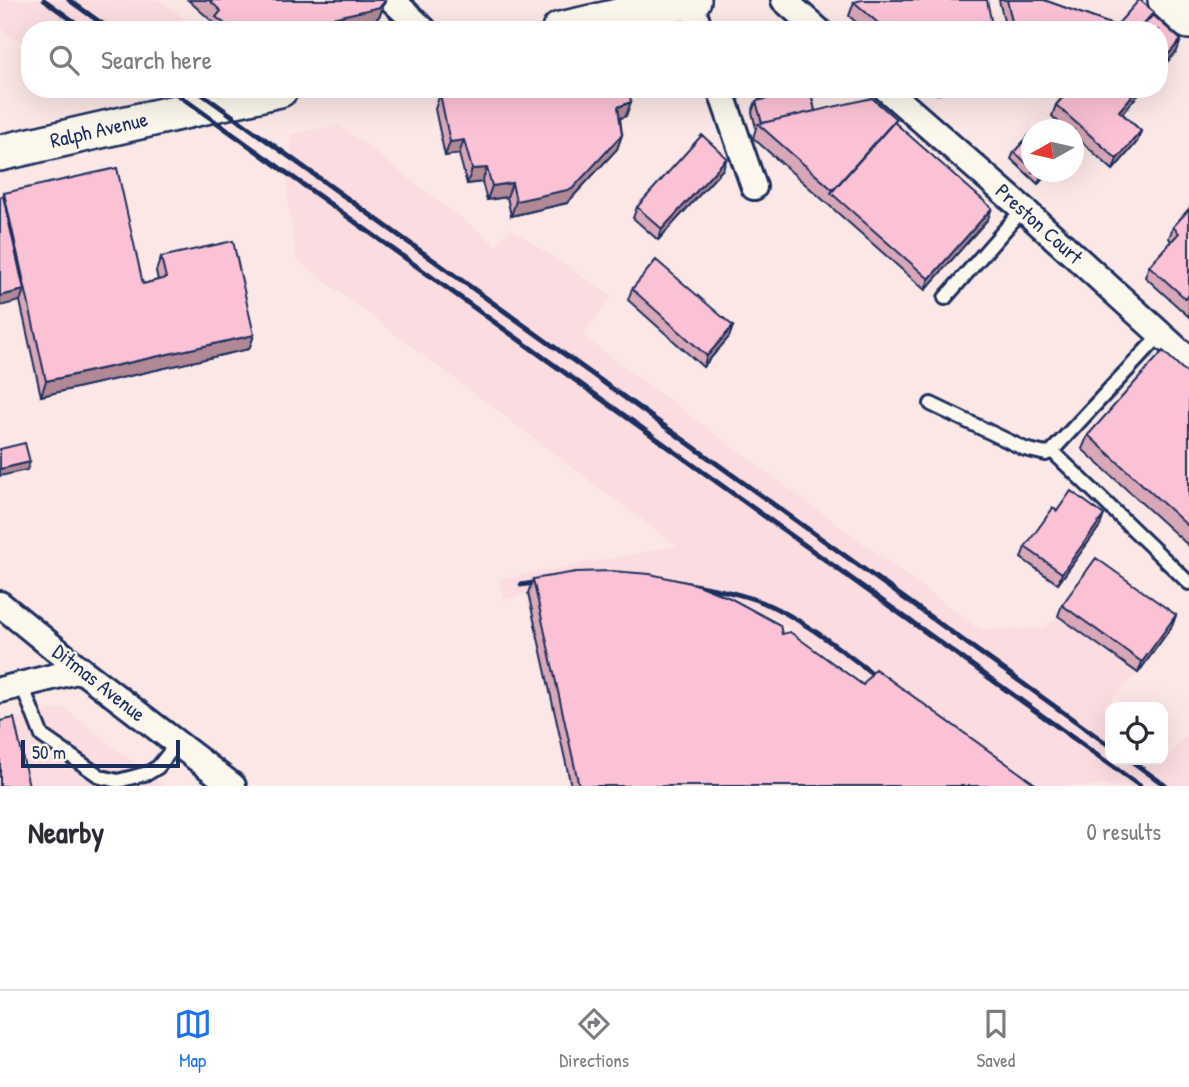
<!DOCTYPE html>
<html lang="en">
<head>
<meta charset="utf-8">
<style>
	:root { --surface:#fff; --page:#f7f7f7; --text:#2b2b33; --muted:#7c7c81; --line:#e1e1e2; --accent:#1a73e8 }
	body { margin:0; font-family:"Patrick Hand",sans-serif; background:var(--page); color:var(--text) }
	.controls { position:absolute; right:21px; bottom:21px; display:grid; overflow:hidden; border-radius:14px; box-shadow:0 7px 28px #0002 }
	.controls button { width:63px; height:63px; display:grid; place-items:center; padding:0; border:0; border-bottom:2px solid var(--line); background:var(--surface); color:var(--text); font:35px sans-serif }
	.compass { position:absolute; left:1021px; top:119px; width:63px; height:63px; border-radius:50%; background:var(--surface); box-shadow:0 7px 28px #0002; rotate:262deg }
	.scale { position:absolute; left:21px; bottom:18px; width:159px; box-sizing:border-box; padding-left:7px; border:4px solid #1b2f5e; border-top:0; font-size:19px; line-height:24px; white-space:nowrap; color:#1b2f5e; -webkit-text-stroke:5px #fbf7ec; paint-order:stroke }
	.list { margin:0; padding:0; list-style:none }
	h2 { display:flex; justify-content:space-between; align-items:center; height:91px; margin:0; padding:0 28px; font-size:30px }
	h2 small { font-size:23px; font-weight:400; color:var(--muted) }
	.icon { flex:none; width:38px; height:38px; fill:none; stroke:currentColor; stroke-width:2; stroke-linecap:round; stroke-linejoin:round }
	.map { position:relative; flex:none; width:1189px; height:786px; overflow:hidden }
	.search { position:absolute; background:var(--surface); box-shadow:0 7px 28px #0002; left:21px; right:21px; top:21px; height:77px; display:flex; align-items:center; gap:18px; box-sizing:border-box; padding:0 24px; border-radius:28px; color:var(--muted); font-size:26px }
	.sheet { height:203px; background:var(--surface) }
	nav { display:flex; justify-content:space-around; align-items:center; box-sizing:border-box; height:98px; border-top:2px solid var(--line); background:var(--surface); font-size:19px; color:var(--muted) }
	nav a { display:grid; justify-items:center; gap:4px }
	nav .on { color:var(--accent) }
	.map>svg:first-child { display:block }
	.built { fill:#fbdce0 }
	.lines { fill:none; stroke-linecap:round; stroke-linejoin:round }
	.service-casing { stroke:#1b2f5e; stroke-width:18 }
	.minor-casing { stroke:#1b2f5e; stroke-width:30 }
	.secondary-casing { stroke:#1b2f5e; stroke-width:40 }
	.service { stroke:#fbf7ec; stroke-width:12 }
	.minor { stroke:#fbf7ec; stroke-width:24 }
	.secondary { stroke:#fbf7ec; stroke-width:35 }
	.rail { stroke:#1b2f5e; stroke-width:5 }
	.wall { fill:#d8a7b8; stroke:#1b2f5e; stroke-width:2 }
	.shaded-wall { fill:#b08896; stroke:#1b2f5e; stroke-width:2 }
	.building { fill:#fbc2d6; stroke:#1b2f5e; stroke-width:2 }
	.labels { text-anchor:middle; stroke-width:5; stroke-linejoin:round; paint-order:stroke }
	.street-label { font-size:21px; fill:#1b2f5e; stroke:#fbf7ec }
</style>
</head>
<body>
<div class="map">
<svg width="1189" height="786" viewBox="0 0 1189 786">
	<rect width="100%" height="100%" fill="#fbe7e5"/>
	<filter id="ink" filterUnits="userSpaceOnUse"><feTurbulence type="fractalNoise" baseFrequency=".0143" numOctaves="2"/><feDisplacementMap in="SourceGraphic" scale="14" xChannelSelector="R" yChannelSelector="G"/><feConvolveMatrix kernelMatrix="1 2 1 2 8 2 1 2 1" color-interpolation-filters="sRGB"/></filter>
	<g filter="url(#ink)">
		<path class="built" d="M0 0H159L200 30H30V50L0 28Z
			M339 125 496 245 511 229 611 296 582 336 980 630 1045 628 1058 616 1138 673 1105 706 1110 711V760H1163V752L1169 756 1185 737 1189 739V786H1012L771 616 544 590 504 599 499 579 677 546 296 259 287 195 292 134Z
			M63 708 165 786H0V722Z"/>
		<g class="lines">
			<defs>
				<path id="service" d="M945 298 1023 209
					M931 404 1025 449 1046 454 1052 451 1160 335
					M1052 451 1189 583
					M22 685 42 736 101 777 118 781 148 773 158 767 177 743"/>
				<path id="minor" d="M392 0 424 30
					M784 0 818 30
					M690 1 700 30
					M720 89 754 187
					M886 89 1023 209 1189 360
					M0 604 81 670 233 786
					M0 690 81 670"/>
				<path id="secondary" d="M1166 0 1189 21
					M560 30 693 0
					M0 153 280 89"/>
			</defs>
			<use href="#service" class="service-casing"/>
			<use href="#minor" class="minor-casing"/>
			<use href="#secondary" class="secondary-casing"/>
			<use href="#service" class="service"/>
			<use href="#minor" class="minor"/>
			<use href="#secondary" class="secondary"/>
			<path class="rail" d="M44 0 86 30
				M69 0 111 30
				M170 89 1140 786
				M195 89 1110 746
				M678 582C706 587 735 592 762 602 808 621 848 656 888 685
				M521 585 552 580
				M1130 760 1166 786"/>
		</g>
		<path class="wall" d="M188 0H384L385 1 380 15 375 21 338 30H211L214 23Z
			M999 0H1044L1116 26 1153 15 1177 51 1159 71V30H1006Z
			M854 2 993 30H865L849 16Z
			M759 89H810L815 111 894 122 988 219 925 290 753 138 756 128 752 112 756 101 760 100 758 92Z
			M932 89H960L938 94Z
			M1070 89H1143L1122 113 1141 131 1137 142 1113 170 1074 135V130H1067L1052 116 1056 105Z
			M440 94 626 116 620 118 622 135 617 149 567 203 511 216 507 197 487 200 482 182 467 184 459 154 445 156 435 109Z
			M1032 132V172H1049L1038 184 1011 159 1014 152Z
			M723 169 658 240 633 218 637 207Z
			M4 193 143 284 158 280 156 271 161 257 254 335 249 349 41 396 20 301 3 196Z
			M1189 209V317L1145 277 1149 266 1171 241 1169 238 1173 227Z
			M632 289 733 326 729 337 703 367 628 300Z
			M1189 375V546L1082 449 1088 435Z
			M1057 511 1100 526 1058 584 1021 558 1025 547Z
			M533 579 782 634 863 685 1038 786H571L528 593Z
			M1062 605 1176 615 1172 626 1138 673 1058 616Z"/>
		<path class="shaded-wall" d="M385 1 380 15 375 21 338 30H280Z
			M1181 40 1177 51 1159 71V65Z
			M940 89H960L938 94Z
			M1138 89H1143L1115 122 1119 111Z
			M631 102 626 116 613 121 618 107Z
			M896 119 890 133 831 193 833 190Z
			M1141 131 1137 142 1113 170 1117 159Z
			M622 135 617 149 567 203 511 216 516 201Z
			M464 140 459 154 445 156 450 142Z
			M727 158 723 169 658 240 662 229Z
			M487 168 482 182 467 184 472 169Z
			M1045 172H1049L1038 184 1041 176Z
			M512 183 507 197 487 200 492 186Z
			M992 208 988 219 925 290 929 279Z
			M24 290 20 301 0 306V296Z
			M733 326 729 337 703 367 707 356Z
			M254 335 249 349 41 396 46 381Z
			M30 462 27 470 0 476V469Z
			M1104 515 1100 526 1058 584 1062 573Z
			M1176 615 1172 626 1138 673 1142 662Z"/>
		<path class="building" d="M209 0H384L385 1 380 7 280 30H233L216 17 221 11Z
			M862 0H987L993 30H886L854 2Z
			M1007 0H1044L1116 26 1139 0H1140L1154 12 1138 30H1014Z
			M1153 15 1181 40 1159 65V30H1139Z
			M464 89H629L631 102 618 107 622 135 572 189 516 201 512 183 492 186 487 168 472 169 464 140 450 142 440 94Z
			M764 89H810L815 111 762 123 756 101 766 99Z
			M1070 89H1138L1119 111 1141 131 1117 159 1056 105Z
			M872 98 896 119 833 190 758 124Z
			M894 122 992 208 929 279 831 193Z
			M1032 132V168L1014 152Z
			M702 135 727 158 662 229 637 207Z
			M117 168 143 284 166 278 161 257 233 241 254 335 46 381 4 193Z
			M1036 172H1045L1041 176Z
			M3 196 24 290 0 296V197Z
			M1189 209V294L1186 299 1149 266 1179 233 1173 227Z
			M656 260 733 326 707 356 632 289Z
			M1163 351 1189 375V527L1088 435Z
			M25 443 30 462 0 469V449Z
			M1071 491 1104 515 1062 573 1025 547 1053 508 1057 511Z
			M1096 558 1176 615 1142 662 1062 605Z
			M611 571 650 574 695 584 730 598 780 625 782 634 790 632 863 685 875 669 1038 786H579L533 579 576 572Z
			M14 718 29 786H0V721Z"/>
	</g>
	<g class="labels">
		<g class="street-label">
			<text transform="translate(99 130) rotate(-13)" y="7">Ralph Avenue</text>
			<text transform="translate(1039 224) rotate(42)" y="7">Preston Court</text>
			<text transform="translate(99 683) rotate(38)" y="7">Ditmas Avenue</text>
		</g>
	</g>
</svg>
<div class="controls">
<button><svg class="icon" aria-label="locate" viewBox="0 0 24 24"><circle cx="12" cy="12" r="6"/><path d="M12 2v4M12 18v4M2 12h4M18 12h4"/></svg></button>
</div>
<svg class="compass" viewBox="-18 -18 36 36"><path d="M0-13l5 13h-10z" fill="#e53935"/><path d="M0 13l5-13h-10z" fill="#7c7c81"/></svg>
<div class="scale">50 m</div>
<div class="search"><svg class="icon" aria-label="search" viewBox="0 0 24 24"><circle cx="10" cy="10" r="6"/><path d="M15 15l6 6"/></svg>Search here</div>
</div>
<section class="sheet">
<h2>Nearby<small>0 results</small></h2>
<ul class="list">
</ul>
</section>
<nav>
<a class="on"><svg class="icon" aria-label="map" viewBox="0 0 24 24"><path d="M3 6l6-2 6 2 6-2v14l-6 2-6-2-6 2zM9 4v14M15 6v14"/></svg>Map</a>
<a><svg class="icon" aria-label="directions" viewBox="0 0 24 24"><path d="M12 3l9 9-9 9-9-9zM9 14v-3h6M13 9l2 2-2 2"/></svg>Directions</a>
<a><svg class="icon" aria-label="saved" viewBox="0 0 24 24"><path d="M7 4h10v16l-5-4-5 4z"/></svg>Saved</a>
</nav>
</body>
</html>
